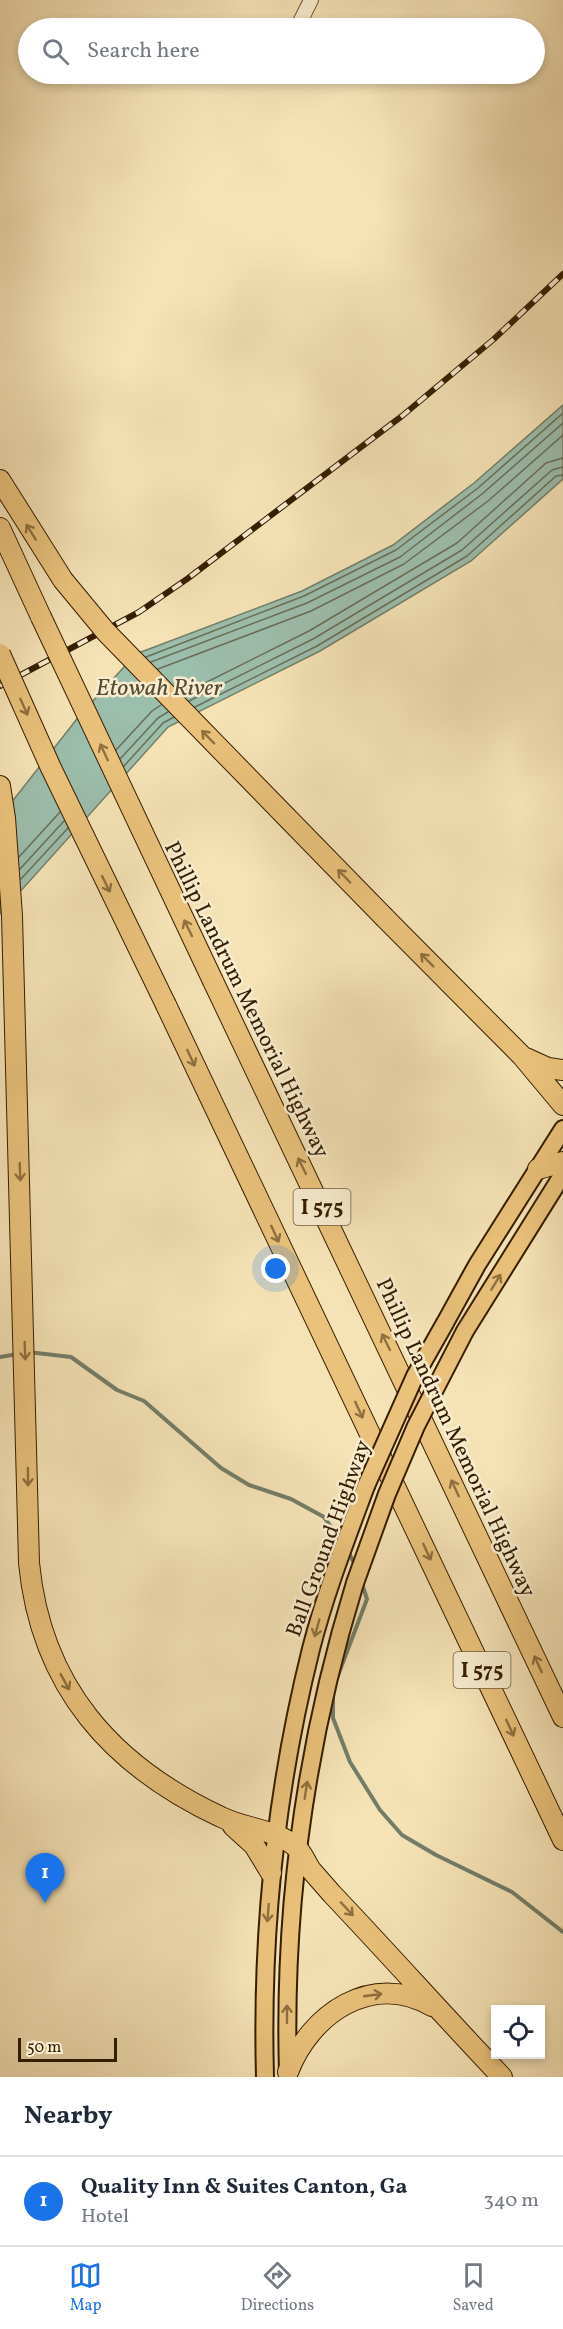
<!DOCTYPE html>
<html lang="en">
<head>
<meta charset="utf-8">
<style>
	:root { --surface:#fff; --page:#f2f2f3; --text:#1f2937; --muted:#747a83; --line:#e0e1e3; --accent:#1a73e8 }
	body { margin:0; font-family:Vollkorn,serif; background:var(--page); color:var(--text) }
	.controls { position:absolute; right:18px; bottom:18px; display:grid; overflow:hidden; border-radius:0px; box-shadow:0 3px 9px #0003 }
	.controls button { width:54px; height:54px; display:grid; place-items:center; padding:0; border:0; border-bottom:2px solid var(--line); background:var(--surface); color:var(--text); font:30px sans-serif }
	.scale { position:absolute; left:18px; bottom:15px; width:99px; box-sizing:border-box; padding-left:6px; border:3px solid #351d00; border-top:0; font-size:16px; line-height:21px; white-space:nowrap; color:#351d00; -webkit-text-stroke:4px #f8edd0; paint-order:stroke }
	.you { position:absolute; left:276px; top:1269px; width:21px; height:21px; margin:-15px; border:4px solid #fff; border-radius:50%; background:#1a73e8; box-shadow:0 0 0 9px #1a73e833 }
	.badge { display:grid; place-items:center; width:39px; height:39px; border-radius:50%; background:var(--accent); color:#fff; font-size:20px; font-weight:700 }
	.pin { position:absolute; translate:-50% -50px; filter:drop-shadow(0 2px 3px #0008) }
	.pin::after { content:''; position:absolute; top:32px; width:21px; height:18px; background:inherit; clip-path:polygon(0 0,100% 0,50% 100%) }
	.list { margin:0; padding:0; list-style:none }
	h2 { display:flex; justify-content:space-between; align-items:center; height:78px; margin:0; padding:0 24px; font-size:26px }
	h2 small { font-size:20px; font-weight:400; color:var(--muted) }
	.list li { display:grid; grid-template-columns:39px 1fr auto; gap:18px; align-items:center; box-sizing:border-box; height:90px; padding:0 24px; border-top:2px solid var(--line) }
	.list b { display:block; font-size:22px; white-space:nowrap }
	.list p { margin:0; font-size:20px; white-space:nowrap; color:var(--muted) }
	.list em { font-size:20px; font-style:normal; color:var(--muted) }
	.icon { flex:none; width:33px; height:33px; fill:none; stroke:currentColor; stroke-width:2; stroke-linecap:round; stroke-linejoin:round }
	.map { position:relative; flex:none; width:563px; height:2077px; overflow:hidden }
	.search { position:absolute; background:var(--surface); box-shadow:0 3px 9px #0003; left:18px; right:18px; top:18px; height:66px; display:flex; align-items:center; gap:15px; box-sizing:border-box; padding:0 21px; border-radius:33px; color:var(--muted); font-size:22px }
	.sheet { height:168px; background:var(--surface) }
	nav { display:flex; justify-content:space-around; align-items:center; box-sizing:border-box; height:84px; border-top:2px solid var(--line); background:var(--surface); font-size:16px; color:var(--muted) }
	nav a { display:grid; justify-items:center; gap:3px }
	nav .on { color:var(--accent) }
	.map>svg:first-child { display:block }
	.water { fill:#9cbead; stroke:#737e68; stroke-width:1.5 }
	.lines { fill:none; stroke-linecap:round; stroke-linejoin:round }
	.shore { stroke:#686e56; stroke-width:1.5 }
	.stream { stroke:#737e68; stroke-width:4 }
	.minor-casing { stroke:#654e2e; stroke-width:16 }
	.major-casing { stroke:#351d00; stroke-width:20 }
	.highway-casing { stroke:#351d00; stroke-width:22 }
	.minor { stroke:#f8edd0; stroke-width:14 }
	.major { stroke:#eac27b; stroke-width:16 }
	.highway { stroke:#eac27b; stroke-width:20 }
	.rail-casing { stroke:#351d00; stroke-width:6 }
	.rail { stroke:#f8edd0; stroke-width:4; stroke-dasharray:11; stroke-linecap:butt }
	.major-bridge-casing { stroke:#351d00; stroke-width:20; stroke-linecap:butt }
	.highway-bridge-casing { stroke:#351d00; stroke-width:22; stroke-linecap:butt }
	.major-bridge { stroke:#eac27b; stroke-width:16 }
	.highway-bridge { stroke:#eac27b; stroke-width:20 }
	.oneway { stroke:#90703e }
	.labels { text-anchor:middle; stroke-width:5; stroke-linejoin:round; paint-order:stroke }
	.shield { fill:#f8edd0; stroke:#705b3e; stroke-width:1.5 }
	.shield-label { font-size:21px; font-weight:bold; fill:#351d00 }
	.street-label { font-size:22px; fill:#351d00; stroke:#f8edd0 }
	.water-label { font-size:24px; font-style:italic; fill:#544d34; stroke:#f8edd0 }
</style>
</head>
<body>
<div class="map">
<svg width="563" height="2077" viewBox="0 0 563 2077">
	<rect width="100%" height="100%" fill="#f5e3b6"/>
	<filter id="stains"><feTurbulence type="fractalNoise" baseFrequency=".00333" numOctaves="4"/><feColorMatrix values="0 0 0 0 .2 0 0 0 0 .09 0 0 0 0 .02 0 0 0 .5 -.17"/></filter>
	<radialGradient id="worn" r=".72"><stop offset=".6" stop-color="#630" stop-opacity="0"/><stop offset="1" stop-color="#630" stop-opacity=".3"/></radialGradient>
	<path class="water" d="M563 405V479L471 561 320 651 168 727 0 914V817L80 715 136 654 302 591 393 545 474 483Z"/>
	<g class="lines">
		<path class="shore" d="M146 657 304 596 396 550 478 488 563 413
			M151 662 307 603 400 557 482 494 563 423
			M158 669 311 611 404 564 488 501 563 435
			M183 694 309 631 457 543 546 463 563 458
			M189 701 313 639 462 550 552 470 563 467
			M195 707 317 646 467 556 556 476 563 475
			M116 750 152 711 161 705
			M120 759 158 718 168 712
			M124 766 163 723 174 717
			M19 857 60 812
			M20 869 64 821
			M21 879 68 828"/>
		<path class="stream" d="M28 1352 71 1357 117 1390 144 1401 221 1468 249 1485 291 1499 324 1517 340 1540
			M0 1357 18 1354
			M348 1551 355 1565
			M337 1678 367 1599 362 1584
			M333 1693V1718L350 1762 380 1810 402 1835 436 1855 512 1892 563 1932"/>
		<defs>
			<path id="minor" d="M297 28 311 0"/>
			<path id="major" d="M445 1323 477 1265 563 1129
				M465 1331 563 1174
				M288 2073C283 1906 306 1742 355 1583
				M265 2077C261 1933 276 1789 311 1649 325 1594 346 1540 366 1486"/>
			<path id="highway" d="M0 480 63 580
				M0 528 41 617
				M0 786 5 818 12 916 29 1563C41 1687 112 1766 221 1817 245 1829 276 1829 296 1847 303 1853 306 1863 311 1870 318 1878 325 1886 332 1894 389 1954 445 2017 502 2077
				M385 918 522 1056 563 1105
				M213 981 563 1717
				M166 1005 563 1840
				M526 1058 548 1068 563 1070
				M538 1169 563 1162
				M233 1826 254 1845 271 1873
				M288 2072C310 2014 372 1971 432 2006"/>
		</defs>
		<use href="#minor" class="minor-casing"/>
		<use href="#major" class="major-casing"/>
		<use href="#highway" class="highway-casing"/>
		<use href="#minor" class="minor"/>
		<use href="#major" class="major"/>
		<use href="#highway" class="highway"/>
		<defs>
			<path id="rail" d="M0 686 139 612 187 579 402 416 494 339 563 274"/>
		</defs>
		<use href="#rail" class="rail-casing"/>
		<use href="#rail" class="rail"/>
		<defs>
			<path id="major-bridge" d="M366 1486 415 1376 445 1323
				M355 1583 387 1494 416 1426 465 1331"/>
			<path id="highway-bridge" d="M63 580 106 632 385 918
				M41 617 213 981
				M0 654 51 768 166 1005"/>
		</defs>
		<use href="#major-bridge" class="major-bridge-casing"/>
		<use href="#highway-bridge" class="highway-bridge-casing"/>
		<use href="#major-bridge" class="major-bridge"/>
		<use href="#highway-bridge" class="highway-bridge"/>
	</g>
	<defs><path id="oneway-shaft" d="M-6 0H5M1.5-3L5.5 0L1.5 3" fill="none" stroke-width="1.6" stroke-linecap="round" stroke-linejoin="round" transform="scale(1.5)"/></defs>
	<g class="oneway">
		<use href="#oneway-shaft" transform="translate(31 532) rotate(-122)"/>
		<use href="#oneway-shaft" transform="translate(24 707) rotate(66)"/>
		<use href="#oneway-shaft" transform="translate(208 737) rotate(-134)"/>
		<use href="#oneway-shaft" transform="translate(104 752) rotate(-115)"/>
		<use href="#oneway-shaft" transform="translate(344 876) rotate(-134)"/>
		<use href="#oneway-shaft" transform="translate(106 884) rotate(64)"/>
		<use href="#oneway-shaft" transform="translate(188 928) rotate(-116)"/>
		<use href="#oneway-shaft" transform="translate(427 960) rotate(-135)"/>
		<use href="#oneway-shaft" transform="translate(191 1058) rotate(65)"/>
		<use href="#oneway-shaft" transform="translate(302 1166) rotate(-116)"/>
		<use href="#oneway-shaft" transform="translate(20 1172) rotate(88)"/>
		<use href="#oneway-shaft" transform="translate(275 1234) rotate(65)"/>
		<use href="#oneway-shaft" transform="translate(496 1282) rotate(-59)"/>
		<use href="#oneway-shaft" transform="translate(386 1342) rotate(-116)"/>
		<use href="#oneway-shaft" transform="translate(25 1351) rotate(88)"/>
		<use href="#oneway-shaft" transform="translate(359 1410) rotate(65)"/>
		<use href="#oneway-shaft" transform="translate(28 1477) rotate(89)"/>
		<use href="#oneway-shaft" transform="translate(455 1488) rotate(-115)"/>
		<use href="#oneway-shaft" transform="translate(427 1552) rotate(65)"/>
		<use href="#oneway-shaft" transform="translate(317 1628) rotate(106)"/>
		<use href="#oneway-shaft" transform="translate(538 1664) rotate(-115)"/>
		<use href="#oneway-shaft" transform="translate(65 1682) rotate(61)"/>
		<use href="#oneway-shaft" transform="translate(510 1728) rotate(65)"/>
		<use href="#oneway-shaft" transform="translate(306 1790) rotate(-81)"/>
		<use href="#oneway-shaft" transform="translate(347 1909) rotate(47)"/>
		<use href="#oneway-shaft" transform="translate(268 1913) rotate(95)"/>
		<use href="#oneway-shaft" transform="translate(373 1995) rotate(-8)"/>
		<use href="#oneway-shaft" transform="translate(287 2014) rotate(-90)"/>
	</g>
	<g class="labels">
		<g class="shield">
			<rect x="293.5" y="1189" width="57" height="36" rx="4.5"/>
			<rect x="453.5" y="1652" width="57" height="36" rx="4.5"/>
		</g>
		<g class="shield-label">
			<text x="322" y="1214">I 575</text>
			<text x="482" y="1677">I 575</text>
		</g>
		<g class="street-label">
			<text transform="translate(248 999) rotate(64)" y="8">Phillip Landrum Memorial Highway</text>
			<text transform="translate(457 1437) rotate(65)" y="8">Phillip Landrum Memorial Highway</text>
			<text transform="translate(327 1538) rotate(-70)" y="8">Ball Ground Highway</text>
		</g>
		<g class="water-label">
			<text x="159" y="695">Etowah River</text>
		</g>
	</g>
	<rect width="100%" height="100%" filter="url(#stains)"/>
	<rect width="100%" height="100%" fill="url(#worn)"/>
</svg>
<div class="controls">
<button><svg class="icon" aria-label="locate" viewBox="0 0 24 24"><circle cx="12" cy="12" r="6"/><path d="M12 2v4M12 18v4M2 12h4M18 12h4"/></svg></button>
</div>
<div class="scale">50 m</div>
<div class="you"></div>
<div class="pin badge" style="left:45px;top:1903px">1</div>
<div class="search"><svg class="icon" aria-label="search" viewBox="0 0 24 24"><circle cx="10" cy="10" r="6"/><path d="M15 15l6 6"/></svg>Search here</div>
</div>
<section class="sheet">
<h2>Nearby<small></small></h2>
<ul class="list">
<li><span class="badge">1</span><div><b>Quality Inn &amp; Suites Canton, Ga</b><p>Hotel</p></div><em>340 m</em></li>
</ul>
</section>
<nav>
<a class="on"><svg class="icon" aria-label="map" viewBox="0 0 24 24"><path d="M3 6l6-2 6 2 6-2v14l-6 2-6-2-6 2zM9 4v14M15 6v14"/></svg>Map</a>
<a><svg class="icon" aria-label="directions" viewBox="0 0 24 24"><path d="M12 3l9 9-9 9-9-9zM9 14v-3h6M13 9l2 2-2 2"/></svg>Directions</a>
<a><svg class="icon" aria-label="saved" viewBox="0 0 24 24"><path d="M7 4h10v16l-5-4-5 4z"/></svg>Saved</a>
</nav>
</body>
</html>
